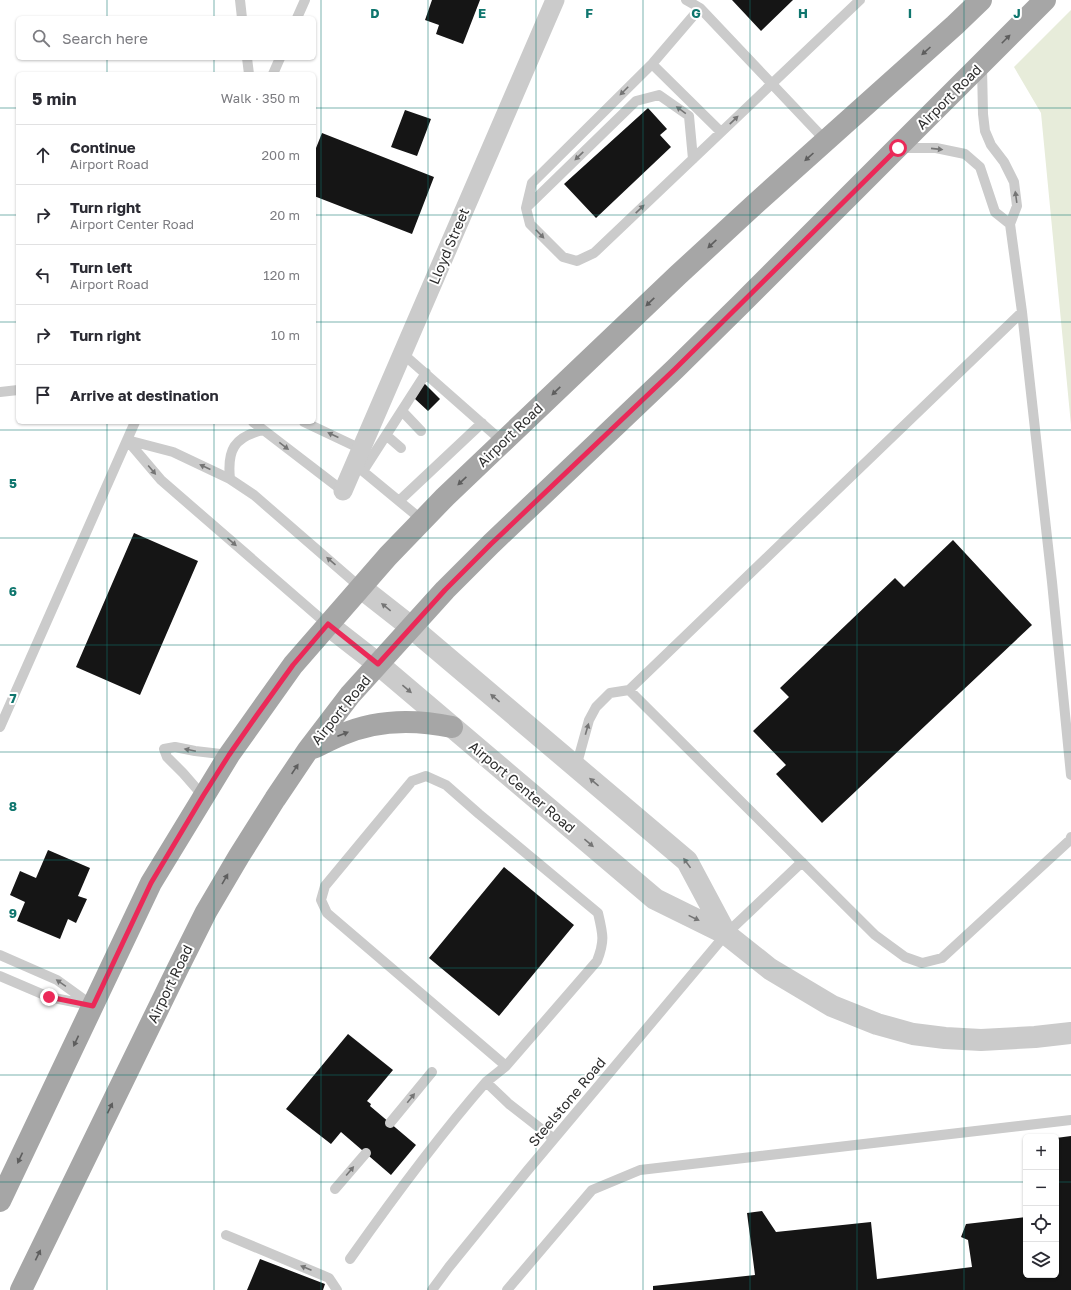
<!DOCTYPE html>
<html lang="en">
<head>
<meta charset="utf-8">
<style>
	:root { --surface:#fff; --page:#f2f2f3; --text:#2b2b33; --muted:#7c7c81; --line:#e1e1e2 }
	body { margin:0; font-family:"Golos Text",sans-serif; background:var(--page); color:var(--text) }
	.controls { position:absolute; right:12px; bottom:12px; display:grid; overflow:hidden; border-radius:6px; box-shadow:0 1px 3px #0004 }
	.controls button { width:36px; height:36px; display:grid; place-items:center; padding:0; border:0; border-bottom:1px solid var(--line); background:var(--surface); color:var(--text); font:20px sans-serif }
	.stop { position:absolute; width:12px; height:12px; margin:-9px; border:3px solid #eb2958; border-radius:50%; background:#fff }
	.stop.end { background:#eb2958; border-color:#fff; box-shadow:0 1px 4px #0008 }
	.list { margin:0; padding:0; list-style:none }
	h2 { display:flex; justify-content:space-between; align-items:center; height:52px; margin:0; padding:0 16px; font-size:17px }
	h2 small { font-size:13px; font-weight:400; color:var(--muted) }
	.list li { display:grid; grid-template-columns:26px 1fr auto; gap:12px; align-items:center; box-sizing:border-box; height:60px; padding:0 16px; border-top:1px solid var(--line) }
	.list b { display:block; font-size:15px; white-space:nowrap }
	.list p { margin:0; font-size:13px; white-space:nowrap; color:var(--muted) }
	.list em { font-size:13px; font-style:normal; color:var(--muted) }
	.icon { flex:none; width:22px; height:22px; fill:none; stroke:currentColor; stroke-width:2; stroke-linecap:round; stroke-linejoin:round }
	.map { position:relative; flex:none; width:1071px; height:1290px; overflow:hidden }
	.search { position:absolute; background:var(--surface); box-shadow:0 1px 3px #0004; left:16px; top:16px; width:300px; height:44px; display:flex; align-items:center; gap:10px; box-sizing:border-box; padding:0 14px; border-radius:6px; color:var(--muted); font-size:15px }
	.panel { position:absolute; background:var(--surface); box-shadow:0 1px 3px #0004; left:16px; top:72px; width:300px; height:352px; border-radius:6px }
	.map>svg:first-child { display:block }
	.green { fill:#e7ecda }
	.building { fill:#151515 }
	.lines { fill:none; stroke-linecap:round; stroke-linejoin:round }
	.service { stroke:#cbcbcb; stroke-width:10 }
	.minor { stroke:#cbcbcb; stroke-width:19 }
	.tertiary { stroke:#cbcbcb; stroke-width:22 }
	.primary { stroke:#a6a6a6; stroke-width:22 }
	.oneway { fill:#5e5e5e }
	.oneway2 { fill:#757575 }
	.route { stroke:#eb2958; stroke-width:5 }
	.grid { fill:none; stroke:#0f766e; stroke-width:1; stroke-opacity:0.55 }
	.labels { text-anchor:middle; stroke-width:4; stroke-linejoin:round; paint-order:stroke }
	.street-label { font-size:14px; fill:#2e2e2e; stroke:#fff }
	.grid-label { font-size:13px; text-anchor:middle; font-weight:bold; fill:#0f766e; stroke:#fff; stroke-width:4; stroke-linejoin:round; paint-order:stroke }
</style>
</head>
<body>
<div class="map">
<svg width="1071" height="1290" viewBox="0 0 1071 1290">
	<rect width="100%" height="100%" fill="#fff"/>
	<path class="green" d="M1071 10V425L1041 113 1014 67Z"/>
	<path class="building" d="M432 0H480L463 44 436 34 439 25 425 20Z
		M732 0H793L761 31Z
		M648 108 667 129 660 135 671 147 596 218 564 184Z
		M405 110 431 119 417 156 391 147Z
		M322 133 434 177 412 234 314 196V153Z
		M424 383 440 399 428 411 414 398Z
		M134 533 198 561 140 695 76 667Z
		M953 540 1032 625 822 823 776 774 786 765 753 731 789 697 780 688 895 578 904 587Z
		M48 850 90 868 78 896 87 899 76 923 68 919 60 939 17 921 25 902 10 895 20 871 36 878Z
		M504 867 574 925 499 1016 429 958Z
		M348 1034 393 1070 367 1101 371 1104 370 1106 416 1145 391 1175 341 1132 331 1144 286 1109Z
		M1071 1136V1290H653V1286L755 1275 747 1213 762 1211 776 1232 871 1222 877 1279 972 1267 968 1240 961 1237 966 1224 1026 1217V1275H1056V1138Z
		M260 1259 325 1284 323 1290H247Z"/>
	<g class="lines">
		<path class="service" d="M240 0 242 18
			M686 0 700 8 826 141
			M700 8 652 64 532 183 526 208 530 224 563 257 577 261 594 253 860 0
			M297 18 305 0
			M247 58 249 74
			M652 64 721 132
			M273 74 280 58
			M900 148H936L965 154 980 167 995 212 1010 224 1017 206 1014 182 1004 162 991 145 985 131 983 114 982 67
			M527 207 636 101 659 95 689 116 693 159
			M1010 224 1022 312 1052 582 1071 775
			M402 353 503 442
			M0 392 18 390
			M402 411 421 431
			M253 422 343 491
			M304 422 361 449
			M386 435 401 448
			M127 440 173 452 230 479 254 495 360 587
			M127 440 161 480 328 625
			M359 468 422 520
			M363 471 426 373
			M230 479C227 450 234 437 263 430
			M399 501 482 423
			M629 690 875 935 905 957 922 963 942 958 1070 840 1071 837
			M0 727 135 422
			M576 767 589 720 596 707 610 693 629 690 1022 312
			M203 796 183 773 167 757 164 749 175 747 195 751 229 755
			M0 955 57 980 93 1006
			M0 976 49 997 89 1005
			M506 1066 327 913 321 900 325 886 412 781 426 776 446 785 479 814 598 913C603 934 605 941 597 961L506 1066 486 1082 509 1104 554 1139
			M390 1123 432 1072
			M335 1189 366 1153
			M226 1235 329 1278 337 1290
			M350 1259C393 1198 437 1138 486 1082
			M432 1290 449 1267 527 1171 726 934 802 862
			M507 1290 592 1190 640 1170 1071 1120"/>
		<path class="minor" d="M343 491 555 0"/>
		<path class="tertiary" d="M360 587 411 627 687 861 726 934
			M328 625 378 664 655 899 726 934 770 969 832 1006 877 1024 913 1034 945 1038 981 1040 1035 1037 1071 1033"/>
		<path class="primary" d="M313 748C322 744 331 739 341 735 377 719 414 719 452 727
			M0 1201 151 883 229 755 293 665 388 556 445 497 678 275 754 205 955 25 981 0
			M21 1290 178 968 206 912 239 856 275 799 308 750 350 695 445 590 491 544 675 369 739 306 1045 0"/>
	</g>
	<defs><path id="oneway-solid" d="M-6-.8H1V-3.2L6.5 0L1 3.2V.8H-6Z"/></defs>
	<g class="oneway">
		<use href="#oneway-solid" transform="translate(1006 39) rotate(-45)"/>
		<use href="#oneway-solid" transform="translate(926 51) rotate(138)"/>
		<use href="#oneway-solid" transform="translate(809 157) rotate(138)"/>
		<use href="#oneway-solid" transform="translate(712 244) rotate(137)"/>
		<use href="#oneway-solid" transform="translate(650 302) rotate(136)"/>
		<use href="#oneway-solid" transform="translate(556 391) rotate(136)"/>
		<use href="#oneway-solid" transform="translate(462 481) rotate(137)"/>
		<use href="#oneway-solid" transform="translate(343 734) rotate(-21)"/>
		<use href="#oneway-solid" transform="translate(295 769) rotate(-56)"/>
		<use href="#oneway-solid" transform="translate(225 879) rotate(-60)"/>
		<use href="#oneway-solid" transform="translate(76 1041) rotate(115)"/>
		<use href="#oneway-solid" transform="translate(110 1108) rotate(-64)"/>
		<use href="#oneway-solid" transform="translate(20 1158) rotate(115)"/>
		<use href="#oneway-solid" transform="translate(38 1255) rotate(-64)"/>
	</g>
	<g class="oneway2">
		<use href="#oneway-solid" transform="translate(624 91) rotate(135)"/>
		<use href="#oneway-solid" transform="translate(681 110) rotate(-144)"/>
		<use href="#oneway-solid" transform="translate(734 120) rotate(-44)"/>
		<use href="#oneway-solid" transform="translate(937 149) rotate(6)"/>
		<use href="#oneway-solid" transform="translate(579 156) rotate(136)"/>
		<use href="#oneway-solid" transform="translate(1016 197) rotate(-98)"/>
		<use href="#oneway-solid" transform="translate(640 209) rotate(-44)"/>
		<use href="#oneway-solid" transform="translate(540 234) rotate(46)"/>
		<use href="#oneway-solid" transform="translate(333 435) rotate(-155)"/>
		<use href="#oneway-solid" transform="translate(284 446) rotate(38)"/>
		<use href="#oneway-solid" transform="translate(205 467) rotate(-155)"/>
		<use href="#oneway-solid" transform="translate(152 470) rotate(50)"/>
		<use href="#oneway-solid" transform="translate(232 542) rotate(41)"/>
		<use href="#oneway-solid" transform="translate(331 561) rotate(-139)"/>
		<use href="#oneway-solid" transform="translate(386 607) rotate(-141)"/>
		<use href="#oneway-solid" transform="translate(407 689) rotate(40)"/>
		<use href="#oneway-solid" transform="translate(495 698) rotate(-140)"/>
		<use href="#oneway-solid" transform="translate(587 729) rotate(-74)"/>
		<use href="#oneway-solid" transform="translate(190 750) rotate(-168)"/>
		<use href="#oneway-solid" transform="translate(594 782) rotate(-140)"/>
		<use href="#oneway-solid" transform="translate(589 843) rotate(40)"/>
		<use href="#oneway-solid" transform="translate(687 863) rotate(-126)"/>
		<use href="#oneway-solid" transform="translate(694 918) rotate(26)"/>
		<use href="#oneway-solid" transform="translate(61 983) rotate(-146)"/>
		<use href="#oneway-solid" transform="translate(411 1098) rotate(-51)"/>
		<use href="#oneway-solid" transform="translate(350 1171) rotate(-50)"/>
		<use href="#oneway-solid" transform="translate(306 1268) rotate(-157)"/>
	</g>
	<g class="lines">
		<path class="route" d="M49 997 93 1006 151 883 203 796 229 755 257 715 293 665 328 624 378 664 445 590 491 544 675 369 898 148"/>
	</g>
	<path class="grid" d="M107 0V18M214 0V18M321 0V1290M428 0V1290M536 0V1290M643 0V1290M750 0V1290M857 0V1290M964 0V1290M107 58V74M214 58V74M0 108H18M314 108H1071M0 215H18M314 215H1071M0 322H18M314 322H1071M107 422V1290M214 422V1290M0 430H1071M0 538H1071M0 645H1071M0 752H1071M0 860H1071M0 968H1071M0 1075H1071M0 1182H1026M1056 1182H1071"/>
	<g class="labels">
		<g class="street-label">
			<text transform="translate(949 97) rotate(-45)" y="5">Airport Road</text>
			<text transform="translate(449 246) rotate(-67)" y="5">Lloyd Street</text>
			<text transform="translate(510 435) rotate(-44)" y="5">Airport Road</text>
			<text transform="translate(341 710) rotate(-51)" y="5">Airport Road</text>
			<text transform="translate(522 787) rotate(40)" y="5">Airport Center Road</text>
			<text transform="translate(170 984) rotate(-64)" y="5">Airport Road</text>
			<text transform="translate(567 1102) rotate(-50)" y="5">Steelstone Road</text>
		</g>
	</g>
	<g class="grid-label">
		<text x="375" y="18">D</text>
		<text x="482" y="18">E</text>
		<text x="589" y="18">F</text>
		<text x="696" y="18">G</text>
		<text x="803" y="18">H</text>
		<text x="910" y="18">I</text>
		<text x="1017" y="18">J</text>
		<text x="13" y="488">5</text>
		<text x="13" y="596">6</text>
		<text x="13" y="703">7</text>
		<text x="13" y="811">8</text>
		<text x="13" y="918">9</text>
	</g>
</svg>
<div class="controls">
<button>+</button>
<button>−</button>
<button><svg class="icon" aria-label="locate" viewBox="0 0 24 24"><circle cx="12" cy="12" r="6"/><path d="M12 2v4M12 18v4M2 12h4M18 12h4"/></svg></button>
<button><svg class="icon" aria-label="layers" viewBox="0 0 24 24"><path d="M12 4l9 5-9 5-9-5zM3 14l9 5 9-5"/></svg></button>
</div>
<div class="stop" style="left:898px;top:148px"></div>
<div class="stop end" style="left:49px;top:997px"></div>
<div class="search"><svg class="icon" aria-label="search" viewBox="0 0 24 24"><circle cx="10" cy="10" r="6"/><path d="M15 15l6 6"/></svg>Search here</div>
<section class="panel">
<h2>5 min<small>Walk · 350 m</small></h2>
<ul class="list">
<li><svg class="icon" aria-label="ahead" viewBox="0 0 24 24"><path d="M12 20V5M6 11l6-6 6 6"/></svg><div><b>Continue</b><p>Airport Road</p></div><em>200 m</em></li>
<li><svg class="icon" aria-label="right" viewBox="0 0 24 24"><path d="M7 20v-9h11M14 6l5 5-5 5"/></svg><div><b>Turn right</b><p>Airport Center Road</p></div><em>20 m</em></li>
<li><svg class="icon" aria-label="left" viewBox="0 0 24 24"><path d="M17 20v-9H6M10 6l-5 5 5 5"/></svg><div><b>Turn left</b><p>Airport Road</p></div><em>120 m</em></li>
<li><svg class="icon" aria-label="right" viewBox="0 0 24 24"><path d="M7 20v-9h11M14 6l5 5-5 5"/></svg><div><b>Turn right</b></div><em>10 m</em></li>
<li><svg class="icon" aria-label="arrive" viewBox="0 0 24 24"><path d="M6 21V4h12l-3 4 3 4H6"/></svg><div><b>Arrive at destination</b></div></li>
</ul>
</section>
</div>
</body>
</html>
